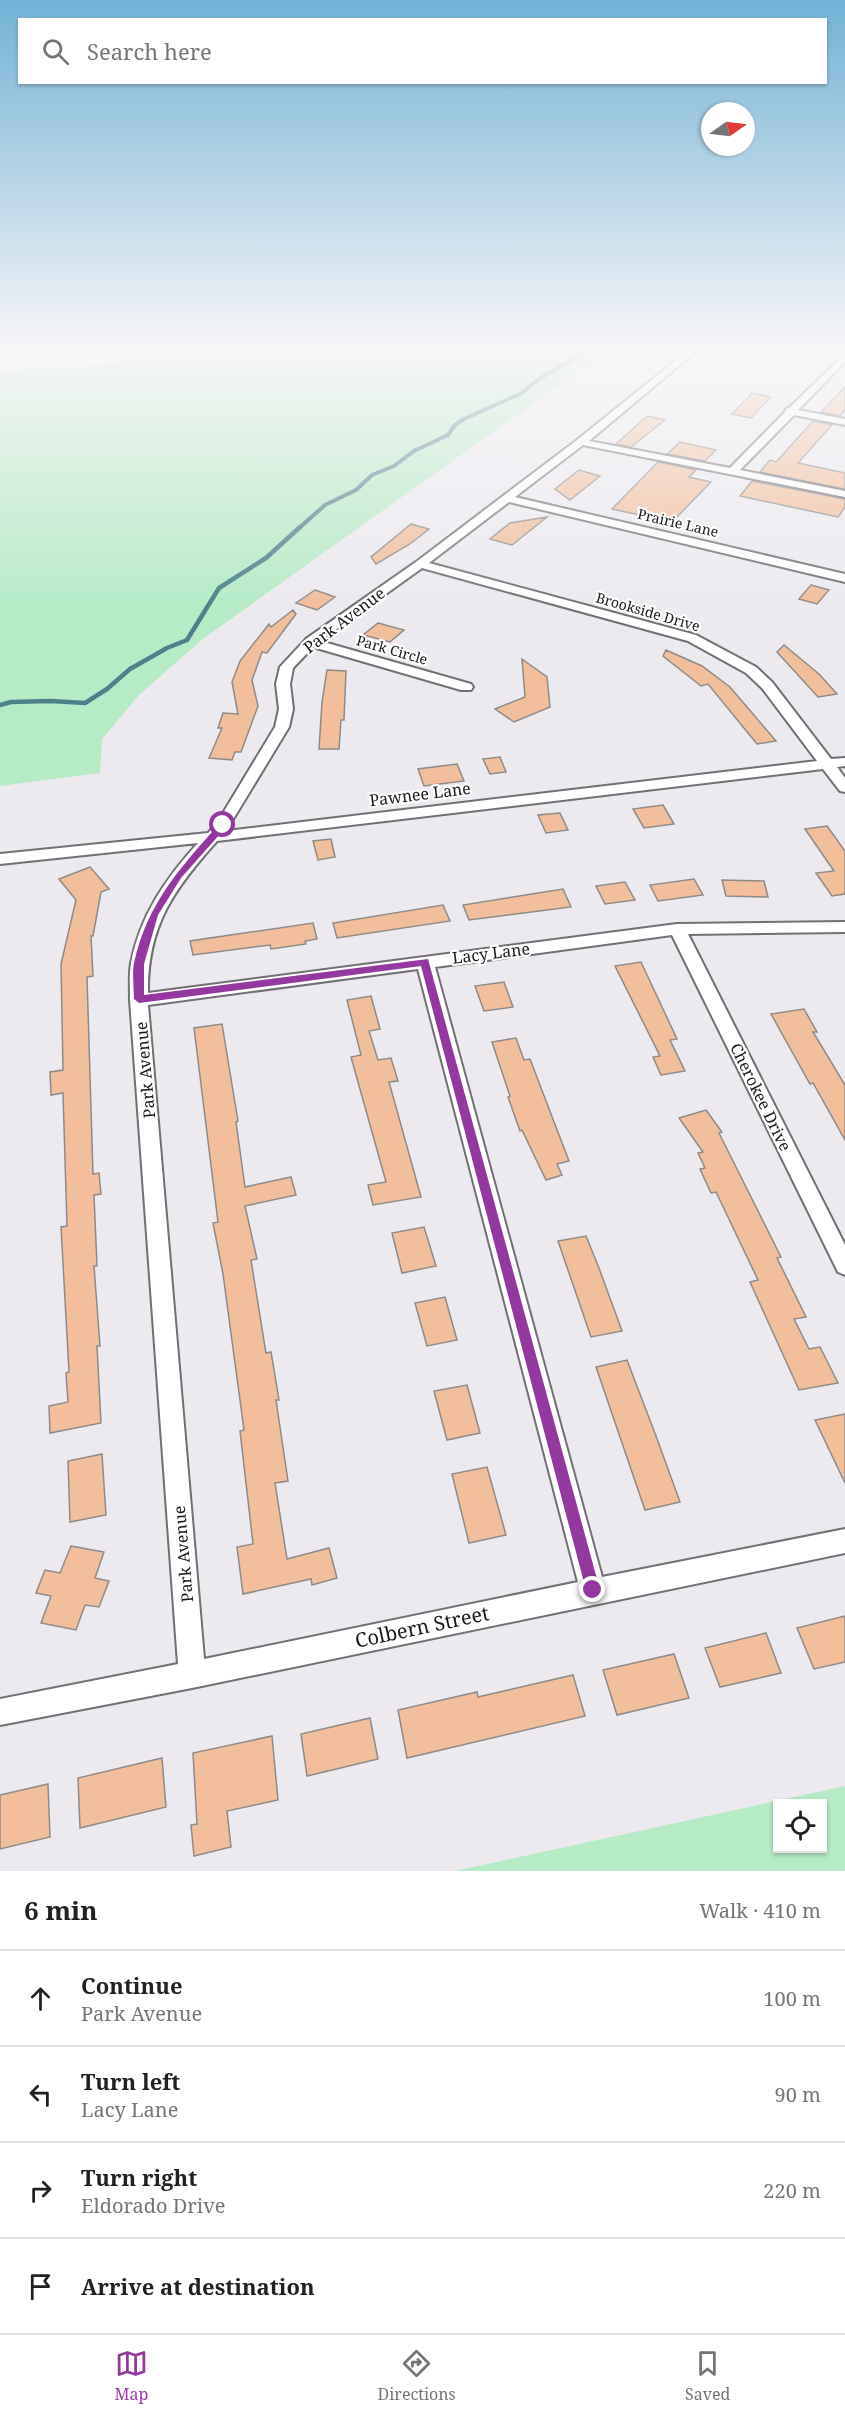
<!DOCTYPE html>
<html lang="en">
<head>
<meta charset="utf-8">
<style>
	:root { --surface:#fff; --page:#f2f2f2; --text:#202124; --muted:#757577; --line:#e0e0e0; --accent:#9537a0 }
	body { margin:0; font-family:"Noto Serif",serif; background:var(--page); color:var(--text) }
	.controls { position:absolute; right:18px; bottom:18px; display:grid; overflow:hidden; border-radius:0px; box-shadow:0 2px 4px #0004 }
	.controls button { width:54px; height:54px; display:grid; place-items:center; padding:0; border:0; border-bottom:2px solid var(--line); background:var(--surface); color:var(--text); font:30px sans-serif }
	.compass { position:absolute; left:701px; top:102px; width:54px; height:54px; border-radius:50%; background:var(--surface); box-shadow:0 2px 4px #0004; rotate:76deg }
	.stop { position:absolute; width:18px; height:18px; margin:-14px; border:4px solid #9537a0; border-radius:50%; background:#fff }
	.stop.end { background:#9537a0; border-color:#fff; box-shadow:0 2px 6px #0008 }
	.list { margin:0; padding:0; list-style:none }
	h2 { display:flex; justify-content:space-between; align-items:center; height:78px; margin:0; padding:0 24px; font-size:26px }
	h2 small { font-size:20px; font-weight:400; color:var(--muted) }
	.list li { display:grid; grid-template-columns:39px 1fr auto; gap:18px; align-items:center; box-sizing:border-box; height:96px; padding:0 24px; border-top:2px solid var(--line) }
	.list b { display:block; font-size:22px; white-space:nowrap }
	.list p { margin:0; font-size:20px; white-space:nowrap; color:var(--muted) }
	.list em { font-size:20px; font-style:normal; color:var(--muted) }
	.icon { flex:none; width:33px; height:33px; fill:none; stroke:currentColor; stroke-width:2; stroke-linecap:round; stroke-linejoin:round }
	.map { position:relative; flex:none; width:845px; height:1871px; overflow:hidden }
	.search { position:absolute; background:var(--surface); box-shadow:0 2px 4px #0004; left:18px; right:18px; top:18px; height:66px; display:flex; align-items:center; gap:15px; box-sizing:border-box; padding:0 21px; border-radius:0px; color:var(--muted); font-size:22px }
	.sheet { height:462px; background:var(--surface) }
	nav { display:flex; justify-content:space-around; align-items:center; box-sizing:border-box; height:84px; border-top:2px solid var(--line); background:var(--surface); font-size:16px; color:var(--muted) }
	nav a { display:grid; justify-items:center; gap:3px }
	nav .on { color:var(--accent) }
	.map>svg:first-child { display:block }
	.green { fill:#b5ebc5; fill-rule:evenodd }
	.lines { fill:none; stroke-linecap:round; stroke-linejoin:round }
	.stream-far1 { stroke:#4c828b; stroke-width:4 }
	.stream { stroke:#4c828b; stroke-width:4.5 }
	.building { fill:#f3be9a; stroke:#8e8a87; stroke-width:1.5 }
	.minor-casing { stroke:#716f73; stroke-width:4 }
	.minor { fill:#fff; fill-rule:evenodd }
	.route { fill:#9537a0 }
	.labels { text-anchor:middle; stroke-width:4.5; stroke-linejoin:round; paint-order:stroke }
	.far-street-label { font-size:14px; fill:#19181a; stroke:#fff }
	.street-label { font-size:16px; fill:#19181a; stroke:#fff }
	.near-street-label { font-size:20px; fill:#19181a; stroke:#fff }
</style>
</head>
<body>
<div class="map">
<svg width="845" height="1871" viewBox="0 0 845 1871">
	<rect width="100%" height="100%" fill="#edeaef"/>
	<path class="green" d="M145 348H611L204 638 139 695 102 739 100 773 0 786V372L146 361Z
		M845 1786V1871H455ZM778 1804H822V1848H778Z"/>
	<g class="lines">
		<path class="stream-far1" d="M298 529 325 505 356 490 372 475 394 466 414 451 448 435 455 425 464 419 522 393C541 374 569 364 590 348"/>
		<path class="stream" d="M0 705 11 702 51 701 85 703 107 689 130 669 167 648 187 640 219 588 266 558 300 527"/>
	</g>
	<path class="building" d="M845 387V410L840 416 821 412Z
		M752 393 771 397 751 418 732 414Z
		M647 416 665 420 631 447 616 444Z
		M813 421 832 425 798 463 845 473V489L760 472 770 460 776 462Z
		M680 442 716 450 705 461 667 454Z
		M658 462 696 470 689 477 711 482 672 522 612 509Z
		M579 470 600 476 570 500 555 489Z
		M752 481 845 499V507L838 517 740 496Z
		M547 517 512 545 490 539 510 523Z
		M411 524 429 529 410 544 376 564 371 557Z
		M811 585 829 590 817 604 799 599Z
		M315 590 335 597 317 610 296 603Z
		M293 610 296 614 267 653 262 652 252 680 258 706 241 752H235L232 760 209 758 222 728H218L223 713 238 714 232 682 240 661 269 624 271 627Z
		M378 623 404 630 390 642 363 635Z
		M784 645 819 674 837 694 818 697 777 652Z
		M666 650 702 666 730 687 776 741 757 744 708 684 701 686 663 656Z
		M522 659 547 677 550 707 514 722 495 709 525 697Z
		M327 670 346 671 344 720H341L339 749H319L322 702Z
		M500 757 506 772 490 774 483 759Z
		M457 764 464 781 424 786 418 769Z
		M663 805 674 824 644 828 633 809Z
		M560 813 568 830 546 833 538 815Z
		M827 826 845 851V894L832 896 816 873 834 871 805 829Z
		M331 839 335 857 318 860 313 841Z
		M90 867 109 889 101 892 93 936H91L93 976 87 977 93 1174 99 1173 101 1194 94 1195 97 1266H94L100 1346H97L101 1423 50 1433 49 1406 68 1402 66 1373 69 1372 61 1227 67 1226 63 1093 51 1095 50 1072 63 1070 61 964 76 900 59 879Z
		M694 879 703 895 658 901 650 885Z
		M722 880 764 881 768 897 726 896Z
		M625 882 635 900 605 904 596 886Z
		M563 889 571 907 469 920 463 905Z
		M443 905 450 921 337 938 333 923Z
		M313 923 317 939 305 941 306 944 271 949 270 945 193 955 190 941Z
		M641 962 677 1039 670 1040 685 1071 661 1075 653 1057 660 1056 615 966Z
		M504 982 513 1007 484 1011 475 986Z
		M371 996 380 1029 369 1031 378 1060 391 1058 398 1081 389 1082 421 1197 373 1205 368 1185 386 1182 351 1057 361 1055 347 1000Z
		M804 1009 817 1032H813L845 1085V1140L813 1083 810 1084 771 1014Z
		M222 1024 238 1121 236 1122 245 1187 291 1177 296 1195 245 1206 257 1259 251 1260 266 1353 271 1352 279 1400H276L288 1481 275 1483 287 1559 329 1548 337 1578 312 1585 311 1579 243 1594 237 1547 253 1544 240 1431 244 1430 223 1274 213 1223 218 1222 194 1028Z
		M516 1038 524 1060 530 1059 569 1161 557 1164 562 1175 546 1180 522 1130 520 1131 508 1097 510 1096 492 1042Z
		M706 1110 722 1132 719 1133 781 1257 777 1258 806 1317 794 1319 809 1349 820 1347 838 1383 799 1390 750 1282 758 1280 716 1192 711 1193 700 1169 705 1168 698 1153 703 1152 679 1118Z
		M424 1227 436 1266 402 1273 392 1233Z
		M586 1236 599 1268 622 1331 591 1337 558 1241Z
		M445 1297 457 1340 427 1346 415 1303Z
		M627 1360 656 1436 680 1502 645 1510 596 1367Z
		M467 1385 480 1433 447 1440 434 1391Z
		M845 1414V1483L815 1420Z
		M102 1454 106 1515 70 1522 68 1461Z
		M487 1467 506 1535 469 1543 452 1474Z
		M71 1546 104 1552 95 1578 109 1581 99 1607 85 1605 76 1630 41 1623 51 1596 36 1593 45 1570 60 1573Z
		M845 1616V1662L814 1669 797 1628Z
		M766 1633 781 1673 720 1687 705 1648Z
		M674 1654 689 1698 617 1715 603 1670Z
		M573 1675 585 1716 407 1758 398 1710 477 1692 478 1697Z
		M370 1718 378 1759 307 1776 301 1734Z
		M272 1736 278 1800 227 1811 231 1847 194 1856 191 1825 197 1824 193 1753Z
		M162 1758 166 1807 80 1828 78 1778Z
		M48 1784 50 1837 0 1849V1795Z"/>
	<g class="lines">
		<defs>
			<path id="minor" d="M691 348H700L589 441 730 468 785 412 786 409 789 408 845 354V362L798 410 845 419V425L794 415 740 470 845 491V497L583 445 515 497 845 574V582L509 502 429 563 696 635 756 667 772 682 831 759 845 758V766L837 767 845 778V792L840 791 823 769 217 841C174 889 147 926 148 993L677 924 845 922V932L688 934 845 1245V1275L838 1272 672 935 435 967 602 1577 845 1529V1553L192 1688 0 1725V1699L178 1664 130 1000C130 988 129 974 131 963 140 916 166 878 198 843L0 864V854L208 833 217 823 275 727 279 709 276 684 280 667 306 639 416 562 577 440ZM422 568 688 641 746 673 762 688 817 761 226 831 289 727 293 709 290 684 293 668 313 647 461 690H471L473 687 471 684 320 641ZM418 969 578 1582 204 1659 148 1005Z"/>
		</defs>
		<use href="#minor" class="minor-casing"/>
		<use href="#minor" class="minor"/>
	</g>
	<linearGradient id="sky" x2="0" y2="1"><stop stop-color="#72b2d6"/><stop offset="0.57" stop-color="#f7f6f8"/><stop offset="1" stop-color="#f7f6f8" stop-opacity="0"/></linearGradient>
	<rect width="845" height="610" fill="url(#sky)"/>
	<path class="route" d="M220 823 228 825 181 878 158 915 144 964V995L428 959 600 1590 598 1596 593 1598 588 1596 586 1590 421 966 139 1003 134 999C134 988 132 974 134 963 147 903 181 867 220 823Z"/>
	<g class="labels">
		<g class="far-street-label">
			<text transform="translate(678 523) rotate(13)" y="5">Prairie Lane</text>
			<text transform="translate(648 612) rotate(16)" y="5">Brookside Drive</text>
			<text transform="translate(392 650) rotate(16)" y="5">Park Circle</text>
		</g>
		<g class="street-label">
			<text transform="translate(344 620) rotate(-37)" y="6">Park Avenue</text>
			<text transform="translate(420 794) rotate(-7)" y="6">Pawnee Lane</text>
			<text transform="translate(491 953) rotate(-7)" y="6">Lacy Lane</text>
			<text transform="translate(145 1070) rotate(-95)" y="6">Park Avenue</text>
			<text transform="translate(761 1097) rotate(64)" y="6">Cherokee Drive</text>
			<text transform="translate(183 1554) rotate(-95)" y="6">Park Avenue</text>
		</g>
		<g class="near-street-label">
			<text transform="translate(422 1627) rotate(-12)" y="7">Colbern Street</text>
		</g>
	</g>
</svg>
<div class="controls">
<button><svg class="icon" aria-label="locate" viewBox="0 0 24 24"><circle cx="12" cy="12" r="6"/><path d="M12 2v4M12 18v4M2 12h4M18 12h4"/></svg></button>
</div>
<svg class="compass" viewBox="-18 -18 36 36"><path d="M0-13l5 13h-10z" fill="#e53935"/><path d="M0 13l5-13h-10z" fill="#757577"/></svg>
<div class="stop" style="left:223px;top:825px"></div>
<div class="stop end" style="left:593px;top:1590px"></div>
<div class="search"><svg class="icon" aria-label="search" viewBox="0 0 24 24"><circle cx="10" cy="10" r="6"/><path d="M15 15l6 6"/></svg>Search here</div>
</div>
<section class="sheet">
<h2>6 min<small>Walk · 410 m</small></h2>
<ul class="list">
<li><svg class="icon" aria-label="ahead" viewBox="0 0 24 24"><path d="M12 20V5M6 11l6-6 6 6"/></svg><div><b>Continue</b><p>Park Avenue</p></div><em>100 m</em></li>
<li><svg class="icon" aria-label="left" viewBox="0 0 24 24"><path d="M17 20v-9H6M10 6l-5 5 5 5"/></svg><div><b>Turn left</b><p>Lacy Lane</p></div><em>90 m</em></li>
<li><svg class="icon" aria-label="right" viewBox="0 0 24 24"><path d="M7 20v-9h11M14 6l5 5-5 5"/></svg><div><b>Turn right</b><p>Eldorado Drive</p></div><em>220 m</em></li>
<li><svg class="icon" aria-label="arrive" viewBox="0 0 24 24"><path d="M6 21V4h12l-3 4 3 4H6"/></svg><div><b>Arrive at destination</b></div></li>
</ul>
</section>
<nav>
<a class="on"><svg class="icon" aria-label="map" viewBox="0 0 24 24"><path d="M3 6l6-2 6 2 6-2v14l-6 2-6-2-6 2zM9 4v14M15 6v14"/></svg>Map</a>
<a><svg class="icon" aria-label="directions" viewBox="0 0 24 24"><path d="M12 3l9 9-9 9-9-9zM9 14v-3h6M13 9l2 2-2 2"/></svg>Directions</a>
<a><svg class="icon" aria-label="saved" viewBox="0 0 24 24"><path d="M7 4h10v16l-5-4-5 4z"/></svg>Saved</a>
</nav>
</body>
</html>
